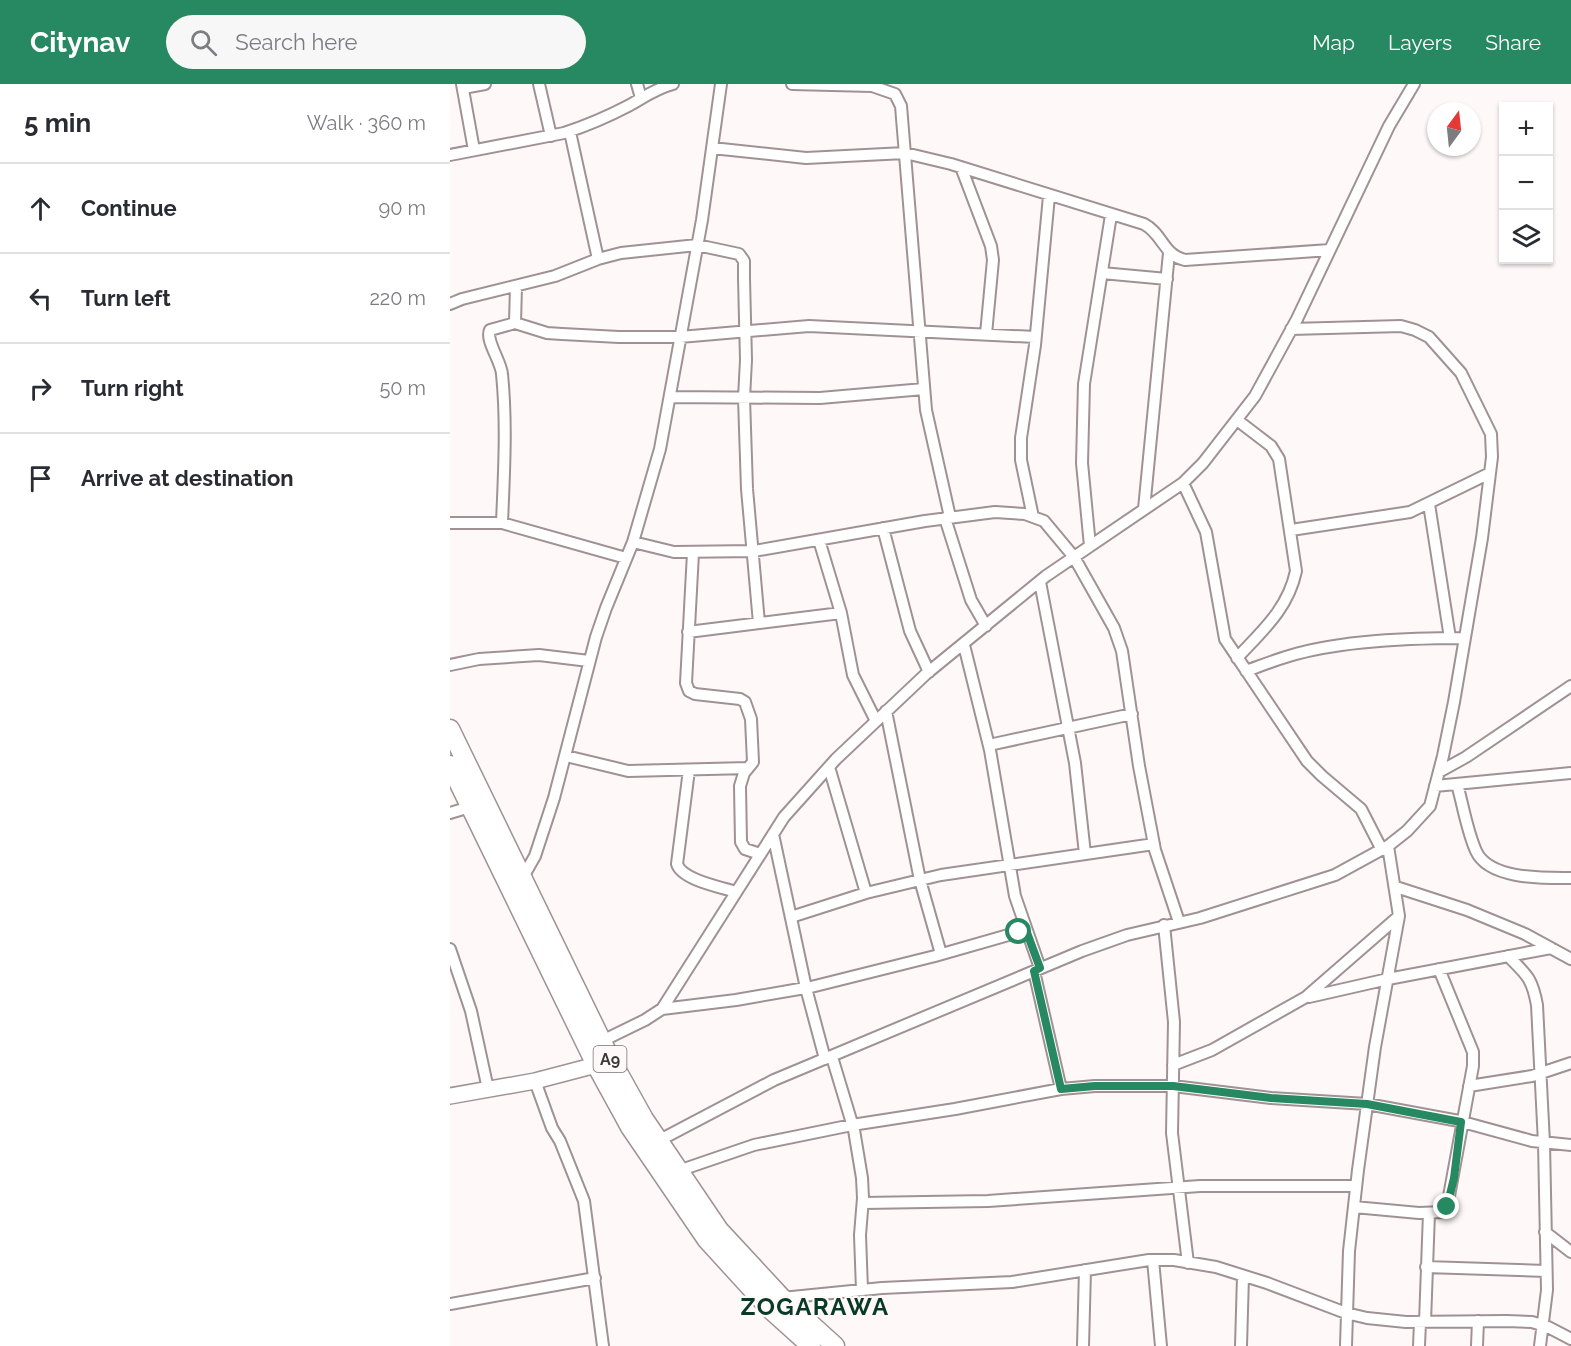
<!DOCTYPE html>
<html lang="en">
<head>
<meta charset="utf-8">
<style>
	:root { --surface:#fff; --page:#f7f7f7; --text:#2b2b33; --muted:#7c7c81; --line:#e1e1e2; --accent:#278962 }
	body { margin:0; font-family:Raleway,sans-serif; background:var(--page); color:var(--text) }
	.controls { position:absolute; right:18px; top:18px; display:grid; overflow:hidden; border-radius:0px; box-shadow:0 2px 4px #0004 }
	.controls button { width:54px; height:54px; display:grid; place-items:center; padding:0; border:0; border-bottom:2px solid var(--line); background:var(--surface); color:var(--text); font:30px sans-serif }
	.compass { position:absolute; left:977px; top:18px; width:54px; height:54px; border-radius:50%; background:var(--surface); box-shadow:0 2px 4px #0004; rotate:15deg }
	.stop { position:absolute; width:18px; height:18px; margin:-14px; border:4px solid #278962; border-radius:50%; background:#fff }
	.stop.end { background:#278962; border-color:#fff; box-shadow:0 2px 6px #0008 }
	.list { margin:0; padding:0; list-style:none }
	h2 { display:flex; justify-content:space-between; align-items:center; height:78px; margin:0; padding:0 24px; font-size:26px }
	h2 small { font-size:20px; font-weight:400; color:var(--muted) }
	.list li { display:grid; grid-template-columns:39px 1fr auto; gap:18px; align-items:center; box-sizing:border-box; height:90px; padding:0 24px; border-top:2px solid var(--line) }
	.list b { display:block; font-size:22px; white-space:nowrap }
	.list em { font-size:20px; font-style:normal; color:var(--muted) }
	.icon { flex:none; width:33px; height:33px; fill:none; stroke:currentColor; stroke-width:2; stroke-linecap:round; stroke-linejoin:round }
	.map { position:relative; flex:none; width:1121px; height:1262px; overflow:hidden }
	header { display:flex; align-items:center; gap:36px; box-sizing:border-box; height:84px; padding:0 30px; background:var(--accent); color:#fff }
	header strong { font-size:28px }
	nav { display:flex; gap:33px; margin-inline-start:auto; font-size:21px }
	.search { width:420px; height:54px; background:var(--page); display:flex; align-items:center; gap:15px; box-sizing:border-box; padding:0 21px; border-radius:33px; color:var(--muted); font-size:22px }
	main { display:flex }
	aside { flex:1; background:var(--surface) }
	.map>svg:first-child { display:block }
	.lines { fill:none; stroke-linecap:round; stroke-linejoin:round }
	.minor-casing { stroke:#a09294; stroke-width:14 }
	.secondary-casing { stroke:#a09294; stroke-width:18 }
	.trunk-casing { stroke:#a09294; stroke-width:21 }
	.minor { stroke:#fff; stroke-width:10 }
	.secondary { stroke:#fff; stroke-width:15 }
	.trunk { stroke:#fff; stroke-width:18 }
	.route { stroke:#278962; stroke-width:8 }
	.labels { text-anchor:middle; stroke-width:4.5; stroke-linejoin:round; paint-order:stroke }
	.shield { fill:#fef8f9; stroke:#787273; stroke-width:1.5 }
	.shield-label { font-size:16px; font-weight:bold; fill:#3e3839 }
	.district-label { font-size:24px; font-weight:bold; letter-spacing:1.5px; fill:#093927; stroke:#fef8f9 }
</style>
</head>
<body>
<header>
<strong>Citynav</strong>
<div class="search"><svg class="icon" aria-label="search" viewBox="0 0 24 24"><circle cx="10" cy="10" r="6"/><path d="M15 15l6 6"/></svg>Search here</div>
<nav><a>Map</a><a>Layers</a><a>Share</a></nav>
</header>
<main>
<aside>
<h2>5 min<small>Walk · 360 m</small></h2>
<ul class="list">
<li><svg class="icon" aria-label="ahead" viewBox="0 0 24 24"><path d="M12 20V5M6 11l6-6 6 6"/></svg><div><b>Continue</b></div><em>90 m</em></li>
<li><svg class="icon" aria-label="left" viewBox="0 0 24 24"><path d="M17 20v-9H6M10 6l-5 5 5 5"/></svg><div><b>Turn left</b></div><em>220 m</em></li>
<li><svg class="icon" aria-label="right" viewBox="0 0 24 24"><path d="M7 20v-9h11M14 6l5 5-5 5"/></svg><div><b>Turn right</b></div><em>50 m</em></li>
<li><svg class="icon" aria-label="arrive" viewBox="0 0 24 24"><path d="M6 21V4h12l-3 4 3 4H6"/></svg><div><b>Arrive at destination</b></div></li>
</ul>
</aside>
<div class="map">
<svg width="1121" height="1262" viewBox="0 0 1121 1262">
	<rect width="100%" height="100%" fill="#fef8f9"/>
	<g class="lines">
		<defs>
			<path id="minor" d="M12 0 24 66
				M89 0 101 52
				M187 0 191 14
				M342 0 422 2 445 10 451 22 476 326 500 433
				M13 4 35 0
				M120 48 148 175
				M262 64 356 74 455 69 501 80 694 140C713 150 713 171 735 176L880 166
				M0 71 114 49C136 42 159 32 180 21 194 13 207 4 223 0
				M511 83 541 162 543 176 536 250
				M652 189 717 195
				M0 220 12 215 105 192 148 175 171 169 247 161 289 170 294 177V194L296 276 294 314 297 405 309 539
				M65 239 66 202
				M220 313 370 314 474 305
				M733 399 756 448 775 555 857 677 872 692 911 725 932 766
				M979 420 1000 554
				M694 425 719 169
				M583 433 571 376V354L585 261 599 112
				M495 434 521 516 536 542
				M0 439H52L176 474
				M52 439C54 389 57 340 52 290 51 277 35 256 40 246L65 239 97 249 112 250 169 253H230L359 242 585 253
				M433 444 460 547 479 588
				M841 446 960 428 1040 389
				M369 456 391 529 403 591 426 637
				M183 458 224 468 304 467 475 437 545 428 575 430 594 437 624 473 664 544 672 567 689 682 705 766 729 838
				M640 462 632 379 634 300 661 131
				M243 469 236 599 239 607 245 610 290 615 295 618 301 635 303 678 294 689 290 702 291 758 295 765 310 770
				M590 498 625 679 635 770
				M238 548 391 529
				M514 561 540 666 565 812 590 884
				M787 574C812 547 838 525 846 487L829 375 821 362 787 336
				M0 581 29 575 89 571 139 577
				M796 587C810 582 825 576 839 572 891 556 961 554 1015 554
				M436 627 470 796 491 870
				M539 661 682 630
				M116 672 178 687 298 684
				M379 683 416 809
				M239 686 227 780C232 796 271 803 286 808
				M989 688 1016 673 1121 602
				M1007 700C1013 721 1017 747 1026 767 1039 796 1095 794 1121 794
				M985 702 1121 689
				M0 729 20 723
				M323 750 356 904 375 975
				M73 793 85 772 104 714 146 553 156 524 183 458 210 365 252 136 271 0
				M946 803 1017 826 1075 850 1121 875
				M341 833 416 809 491 791 704 760
				M714 841 724 938 722 1049 738 1179
				M0 865 21 927 38 1005
				M1058 872C1077 891 1082 894 1087 921L1094 1059 1097 1206 1090 1262
				M584 887 611 1005
				M859 913 938 895 1101 864
				M212 925 286 916 361 903 485 872 576 846
				M152 957 195 936 212 925 334 733 386 675 476 590 596 492 733 399 753 379 805 312 847 235 939 42 964 0
				M382 973 404 1046 412 1094 413 1114 410 1151 412 1206
				M723 981 762 966 856 913 949 832
				M85 997 102 1044 110 1057 134 1117 153 1262
				M1019 1002 1082 992 1121 979
				M208 1057 324 996 632 867 677 851 750 834 885 791 938 762 957 747 980 722 993 672 1004 618 1032 454 1042 373 1041 350 1011 289 979 253 965 246 951 242 841 245
				M228 1087 304 1061 402 1041 505 1025 611 1005 645 1002H723L821 1014 917 1020 1009 1037 1082 1057 1121 1061
				M413 1119 538 1117 750 1102H906
				M904 1123 969 1129 994 1128 997 1123 1023 982V968L989 885
				M1095 1148 1121 1168
				M703 1176 711 1262
				M976 1183 1096 1187
				M332 1214 432 1204 562 1198 699 1176H724L766 1183 817 1199 896 1229 917 1234 956 1238 1057 1237 1082 1238 1098 1243 1121 1255
				M0 1220 145 1194
				M975 1238 979 1129
				M633 1262 635 1186
				M791 1262 793 1192
				M896 1262 899 1167 908 1086 925 963 949 832 938 762
				M969 1262 970 1238
				M1027 1262 1028 1237"/>
			<path id="secondary" d="M0 1012 85 997 146 981"/>
			<path id="trunk" d="M0 645 160 974 194 1035 269 1146 332 1214 385 1262
				M0 681 146 981 180 1043 257 1156 321 1226 361 1262"/>
		</defs>
		<use href="#minor" class="minor-casing"/>
		<use href="#secondary" class="secondary-casing"/>
		<use href="#trunk" class="trunk-casing"/>
		<use href="#minor" class="minor"/>
		<use href="#secondary" class="secondary"/>
		<use href="#trunk" class="trunk"/>
	</g>
	<g class="lines">
		<path class="route" d="M569 848 576 846 590 884 584 887 611 1005 645 1002H723L821 1014 917 1020 1011 1038 1004 1094 997 1123"/>
	</g>
	<g class="labels">
		<rect class="shield" x="143.5" y="962" width="33" height="26" rx="4.5"/>
		<g class="shield-label">
			<text x="160" y="981">A9</text>
		</g>
		<g class="district-label">
			<text x="365" y="1231">ZOGARAWA</text>
		</g>
	</g>
</svg>
<div class="controls">
<button>+</button>
<button>−</button>
<button><svg class="icon" aria-label="layers" viewBox="0 0 24 24"><path d="M12 4l9 5-9 5-9-5zM3 14l9 5 9-5"/></svg></button>
</div>
<svg class="compass" viewBox="-18 -18 36 36"><path d="M0-13l5 13h-10z" fill="#e53935"/><path d="M0 13l5-13h-10z" fill="#7c7c81"/></svg>
<div class="stop" style="left:569px;top:848px"></div>
<div class="stop end" style="left:997px;top:1123px"></div>
</div>
</main>
</body>
</html>
